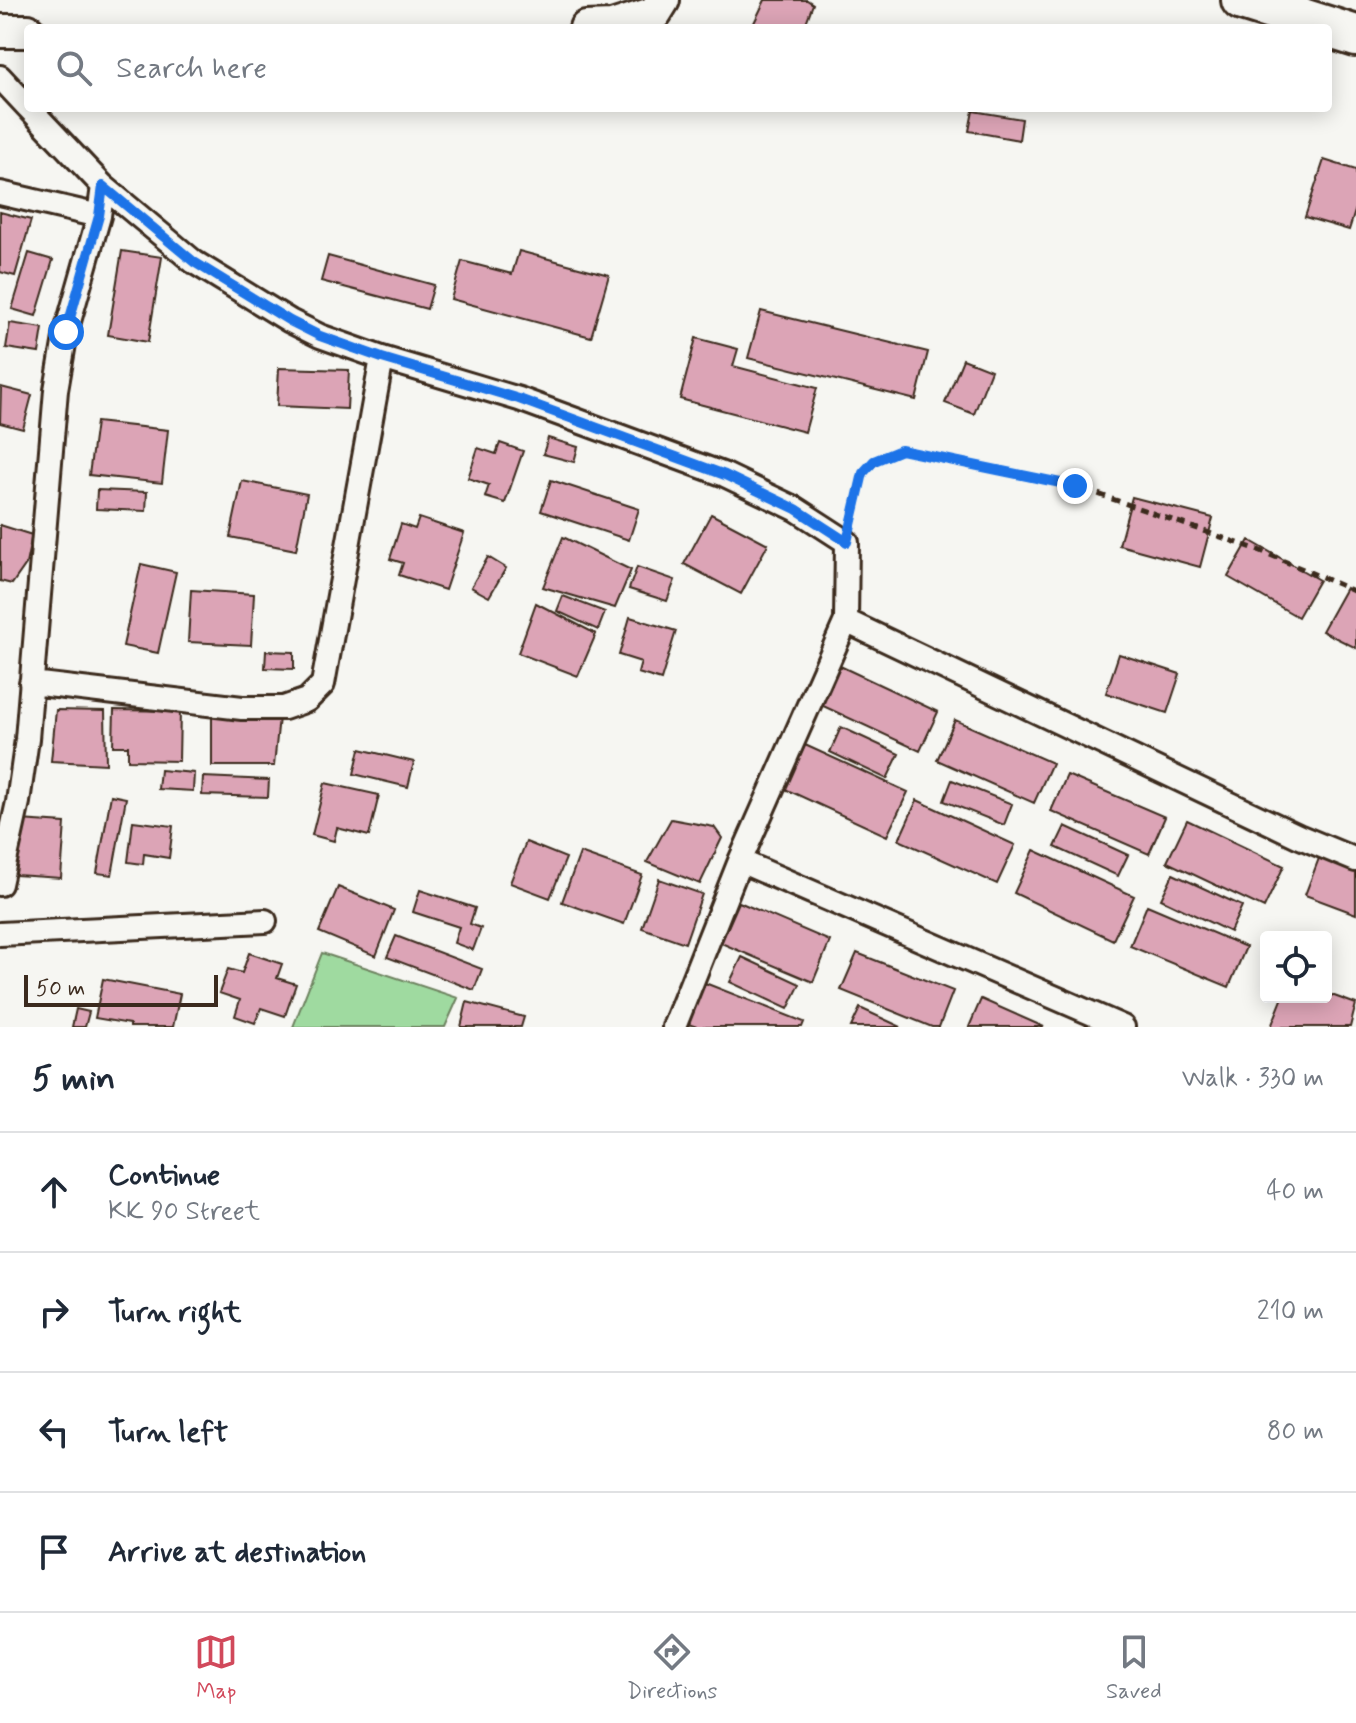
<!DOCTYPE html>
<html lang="en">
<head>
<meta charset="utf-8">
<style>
	:root { --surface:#fff; --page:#f6f6f7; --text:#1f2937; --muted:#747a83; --line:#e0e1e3; --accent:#d1495b }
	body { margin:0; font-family:Mynerve,sans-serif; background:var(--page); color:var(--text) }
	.controls { position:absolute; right:24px; bottom:24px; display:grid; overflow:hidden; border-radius:8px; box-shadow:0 4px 20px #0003 }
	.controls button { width:72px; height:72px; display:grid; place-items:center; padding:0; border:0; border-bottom:2px solid var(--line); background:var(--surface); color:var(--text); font:40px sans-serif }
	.scale { position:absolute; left:24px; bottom:20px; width:194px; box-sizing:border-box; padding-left:8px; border:4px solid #3b2a1e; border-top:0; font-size:22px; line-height:28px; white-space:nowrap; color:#3b2a1e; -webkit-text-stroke:6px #f6f6f2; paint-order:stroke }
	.stop { position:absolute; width:24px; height:24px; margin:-18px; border:6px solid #1a73e8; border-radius:50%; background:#fff }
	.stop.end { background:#1a73e8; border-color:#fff; box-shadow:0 2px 8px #0008 }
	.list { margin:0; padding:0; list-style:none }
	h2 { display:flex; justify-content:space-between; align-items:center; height:104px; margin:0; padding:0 32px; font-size:34px }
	h2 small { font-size:26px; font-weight:400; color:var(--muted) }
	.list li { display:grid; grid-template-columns:52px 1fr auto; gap:24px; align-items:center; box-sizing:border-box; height:120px; padding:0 32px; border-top:2px solid var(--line) }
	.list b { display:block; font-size:30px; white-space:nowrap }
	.list p { margin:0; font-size:26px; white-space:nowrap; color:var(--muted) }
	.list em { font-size:26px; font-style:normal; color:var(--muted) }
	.icon { flex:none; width:44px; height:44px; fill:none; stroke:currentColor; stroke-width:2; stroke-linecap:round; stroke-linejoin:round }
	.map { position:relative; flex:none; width:1356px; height:1027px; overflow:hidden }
	.search { position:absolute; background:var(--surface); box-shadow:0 4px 20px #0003; left:24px; right:24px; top:24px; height:88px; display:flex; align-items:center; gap:20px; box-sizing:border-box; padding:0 28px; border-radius:8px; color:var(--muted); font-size:30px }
	.sheet { height:584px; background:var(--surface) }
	nav { display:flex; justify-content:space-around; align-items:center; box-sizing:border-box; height:112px; border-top:2px solid var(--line); background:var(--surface); font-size:22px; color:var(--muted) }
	nav a { display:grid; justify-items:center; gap:4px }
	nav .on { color:var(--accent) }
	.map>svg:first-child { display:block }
	.green { fill:#9fdaa0; stroke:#6d825f; stroke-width:2 }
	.building { fill:#dca4b6; stroke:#3b2a1e; stroke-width:2 }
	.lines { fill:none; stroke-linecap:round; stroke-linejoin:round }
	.street-casing { stroke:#3b2a1e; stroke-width:28 }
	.secondary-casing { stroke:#3b2a1e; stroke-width:38 }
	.highway-casing { stroke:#3b2a1e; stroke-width:46 }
	.path { stroke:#3b2a1e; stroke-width:5; stroke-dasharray:8 6; stroke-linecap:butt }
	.street { stroke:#f6f6f2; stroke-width:22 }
	.secondary { stroke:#f6f6f2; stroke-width:32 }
	.highway { stroke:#f6f6f2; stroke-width:40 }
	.route { stroke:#1a73e8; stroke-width:10 }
</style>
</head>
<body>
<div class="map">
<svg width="1356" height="1027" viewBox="0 0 1356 1027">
	<rect width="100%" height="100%" fill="#f6f6f2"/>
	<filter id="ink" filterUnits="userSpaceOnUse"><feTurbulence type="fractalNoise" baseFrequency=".0125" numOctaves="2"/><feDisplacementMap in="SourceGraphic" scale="16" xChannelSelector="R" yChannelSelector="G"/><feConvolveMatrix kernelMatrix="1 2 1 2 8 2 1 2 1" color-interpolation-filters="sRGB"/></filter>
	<g filter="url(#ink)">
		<path class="green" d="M322 953 458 998 445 1027H293Z"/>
		<path class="building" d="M765 0H807L813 4 804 28H760L753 25Z
			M973 111 1022 119 1019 140 969 131Z
			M1324 160 1356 170V208L1349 230 1305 217Z
			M0 212 31 220 15 276 0 272Z
			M122 251 162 257 148 342 108 335Z
			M519 251 609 275 591 337 451 299 462 261 512 274Z
			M29 253 53 260 36 316 12 309Z
			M328 256 434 285 427 309 321 281Z
			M761 311 928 352 916 400 748 358Z
			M10 323 43 328 39 353 6 348Z
			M696 338 738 349 733 366 817 388 805 432 680 399Z
			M963 359 991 370 974 414 945 403Z
			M279 368 349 370 347 409 277 406Z
			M1 387 32 395 23 429 0 423Z
			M96 422 168 430 162 483 89 475Z
			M548 438 578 447 574 462 543 454Z
			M500 443 523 451 505 503 485 497 489 485 468 478 478 448 496 454Z
			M551 480 639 509 629 540 541 511Z
			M242 481 307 494 296 550 230 537Z
			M97 490 147 492 146 511 96 509Z
			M1132 497 1213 518 1200 567 1119 545Z
			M711 514 768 544 741 594 684 564Z
			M419 518 464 533 445 590 399 575 403 563 390 559 401 524 415 529Z
			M0 525 32 535 26 564 12 584 0 581Z
			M563 537 631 570 615 608 543 587Z
			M1249 540 1319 580 1298 617 1228 577Z
			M488 557 506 568 489 597 471 587Z
			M141 564 176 572 158 653 123 646Z
			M637 567 675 580 667 601 629 589Z
			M1346 588 1356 594V648L1322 631Z
			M191 590 254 594 251 645 188 642Z
			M563 596 605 612 598 630 557 611Z
			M536 603 596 634 578 676 518 653Z
			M630 617 676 631 661 680 638 673 641 662 619 655Z
			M266 651 294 652V669L265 668Z
			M1119 654 1180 674 1167 713 1106 693Z
			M840 666 938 712 920 751 821 705Z
			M212 705 279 717 274 766H212Z
			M56 710 105 711 106 764 51 761Z
			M114 710 180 711 179 761 128 760V746H113Z
			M955 720 1052 763 1034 803 937 760Z
			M841 727 899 754 887 779 830 752Z
			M805 745 908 792 887 836 785 789Z
			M360 749 414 762 408 787 354 774Z
			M160 770 194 773 193 791 158 789Z
			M1067 775 1165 817 1149 854 1051 811Z
			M203 777 269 780 268 797 202 795Z
			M952 780 1012 804 1004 825 944 801Z
			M325 783 379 795 369 836 337 828 334 841 312 835Z
			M111 795 126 798 112 875 97 873Z
			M917 800 1015 845 997 884 899 840Z
			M671 819 714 827 722 838 700 884 647 862Z
			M20 820 65 823 61 878 16 875Z
			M1187 820 1284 866 1264 908 1167 862Z
			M133 821 173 826 169 858 144 854 143 864 128 862Z
			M1065 826 1128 855 1118 876 1055 847Z
			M526 842 566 858 550 898 510 883Z
			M1034 850 1134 896 1113 940 1014 893Z
			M580 853 642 875 624 924 562 902Z
			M1321 853 1356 866V914L1305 895Z
			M1173 874 1242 906 1230 932 1161 899Z
			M659 879 702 894 685 943 642 928Z
			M338 887 394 910 376 956 319 932Z
			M420 890 475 908 470 924 481 928 473 950 454 943 459 927 413 912Z
			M739 902 830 941 813 982 721 943Z
			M1147 905 1246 947 1229 987 1130 946Z
			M396 936 482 969 474 990 387 957Z
			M249 953 282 964 277 978 296 984 285 1016 261 1008 255 1023 235 1016 240 1000 219 993 228 969 242 973Z
			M857 953 953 991 939 1027H932L841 990Z
			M742 957 800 984 788 1009 730 982Z
			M103 979 180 994 173 1027H130V1024L95 1018Z
			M705 983 804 1022 802 1027H697L688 1024Z
			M1326 993 1356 1004 1350 1027H1271L1283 997H1326Z
			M981 999 1044 1027H969Z
			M467 1002 524 1017 521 1027H461Z
			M860 1008 901 1027H851Z
			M76 1009 89 1012 85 1027H72Z"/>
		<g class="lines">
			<defs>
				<path id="street" d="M0 77 28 107
					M29 108 103 186 194 262 290 321 320 336 382 358 519 399 725 475 796 509 847 542 846 621 740 861 674 1027
					M0 193 99 216
					M846 621 1298 836 1356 860
					M31 683 242 708H284L307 700 323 684 382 358
					M740 861 1123 1027
					M0 884 18 802 27 739 56 390 66 332 99 216 103 186
					M0 934 265 921"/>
				<path id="secondary" d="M586 28 612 27 655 13 663 0
					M0 31H28"/>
				<path id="highway" d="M1242 0 1356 36"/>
			</defs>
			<use href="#street" class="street-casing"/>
			<use href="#secondary" class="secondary-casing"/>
			<use href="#highway" class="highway-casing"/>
			<path class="path" d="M852 519C863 475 856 468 901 450L1075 486 1261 551 1356 592"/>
			<use href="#street" class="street"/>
			<use href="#secondary" class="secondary"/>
			<use href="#highway" class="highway"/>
		</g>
	</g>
	<g class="lines" filter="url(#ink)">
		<path class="route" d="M66 332 99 216 103 186 194 262 290 321 320 336 382 358 519 399 725 475 796 509 847 542 863 473 874 461 901 450 1075 486"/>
	</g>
</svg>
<div class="controls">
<button><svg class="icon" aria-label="locate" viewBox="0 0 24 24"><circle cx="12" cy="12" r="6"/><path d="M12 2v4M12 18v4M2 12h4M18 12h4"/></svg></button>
</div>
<div class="scale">50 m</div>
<div class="stop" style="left:66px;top:332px"></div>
<div class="stop end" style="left:1075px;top:486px"></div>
<div class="search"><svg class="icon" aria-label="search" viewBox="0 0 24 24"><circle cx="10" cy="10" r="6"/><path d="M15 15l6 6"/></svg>Search here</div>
</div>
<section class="sheet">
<h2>5 min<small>Walk · 330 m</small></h2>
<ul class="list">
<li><svg class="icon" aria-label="ahead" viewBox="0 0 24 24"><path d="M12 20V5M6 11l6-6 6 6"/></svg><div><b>Continue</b><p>KK 90 Street</p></div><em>40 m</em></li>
<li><svg class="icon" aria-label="right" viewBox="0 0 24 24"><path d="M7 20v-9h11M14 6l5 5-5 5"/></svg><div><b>Turn right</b></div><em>210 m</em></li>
<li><svg class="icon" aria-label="left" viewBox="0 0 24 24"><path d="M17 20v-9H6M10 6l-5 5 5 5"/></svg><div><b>Turn left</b></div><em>80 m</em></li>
<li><svg class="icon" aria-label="arrive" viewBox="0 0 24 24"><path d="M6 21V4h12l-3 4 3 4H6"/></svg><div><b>Arrive at destination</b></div></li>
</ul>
</section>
<nav>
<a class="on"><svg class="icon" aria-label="map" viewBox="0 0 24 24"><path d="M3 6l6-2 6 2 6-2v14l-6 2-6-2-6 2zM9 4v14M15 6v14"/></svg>Map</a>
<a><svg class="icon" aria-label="directions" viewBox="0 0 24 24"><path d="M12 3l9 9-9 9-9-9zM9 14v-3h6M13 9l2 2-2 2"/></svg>Directions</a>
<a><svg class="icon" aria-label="saved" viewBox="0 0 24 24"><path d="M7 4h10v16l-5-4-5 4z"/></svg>Saved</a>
</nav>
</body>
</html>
